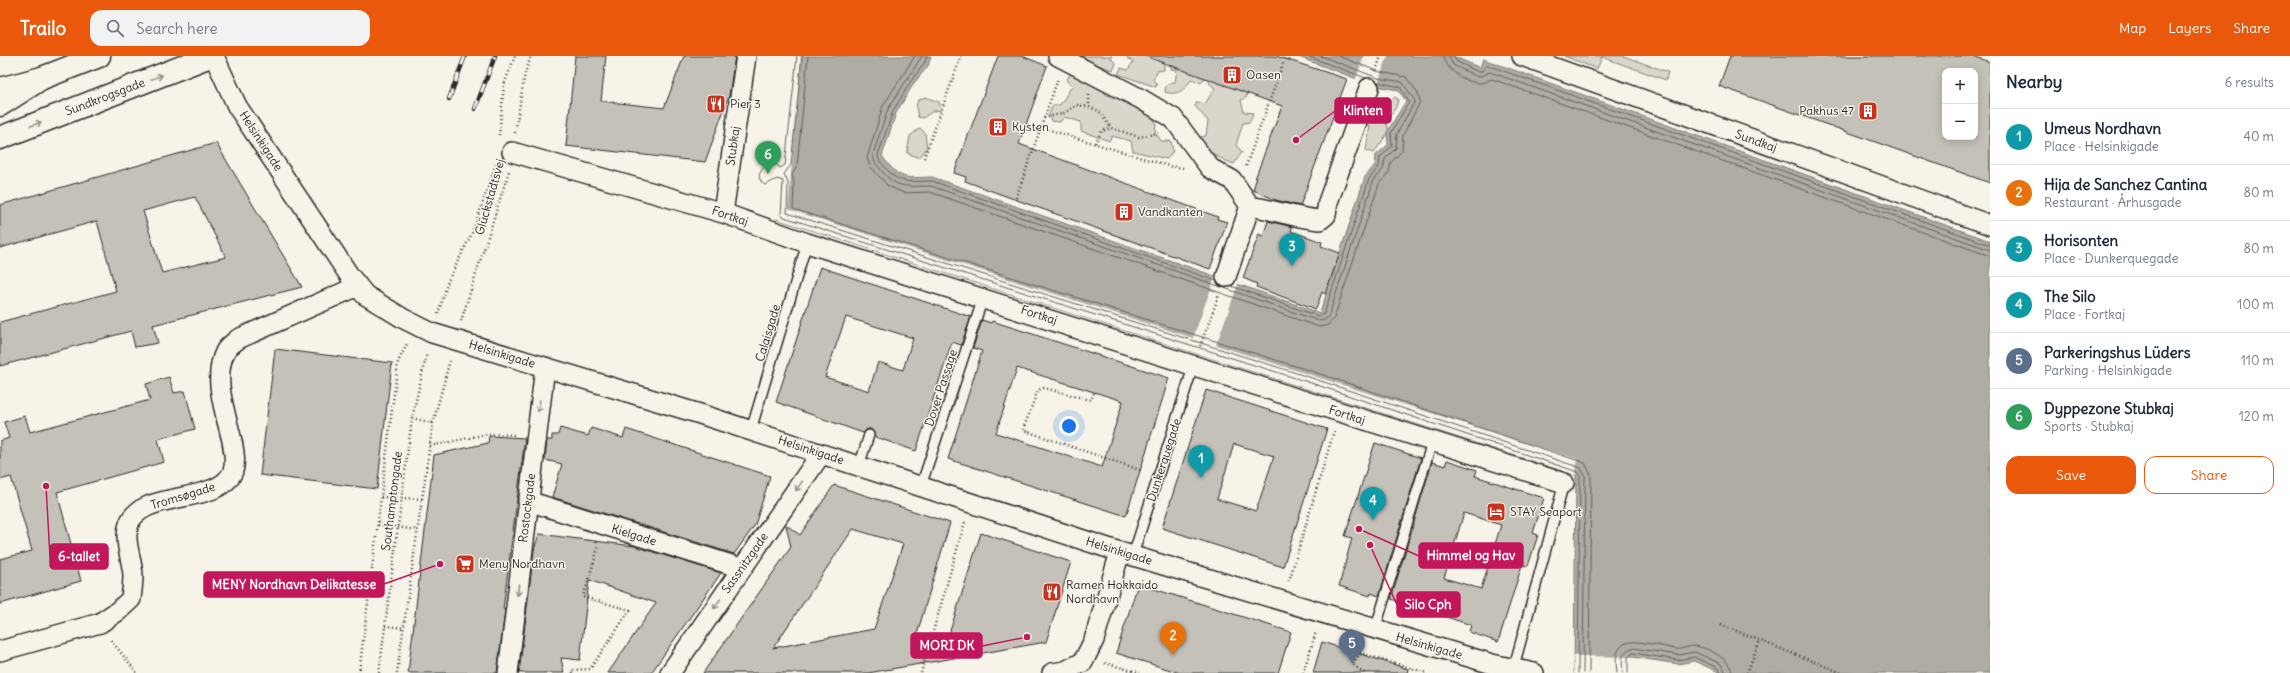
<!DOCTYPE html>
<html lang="en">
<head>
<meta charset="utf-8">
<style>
	:root { --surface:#fff; --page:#f2f2f3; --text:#1f2937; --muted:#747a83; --line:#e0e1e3; --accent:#ea580c }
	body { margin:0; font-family:Delius,sans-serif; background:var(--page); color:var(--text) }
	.controls { position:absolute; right:12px; top:12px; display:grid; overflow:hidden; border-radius:8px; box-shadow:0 2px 10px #0003 }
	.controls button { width:36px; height:36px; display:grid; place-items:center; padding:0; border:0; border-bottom:1px solid var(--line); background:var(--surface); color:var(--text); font:20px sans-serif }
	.you { position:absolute; left:1069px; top:370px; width:14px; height:14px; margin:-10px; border:3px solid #fff; border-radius:50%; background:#1a73e8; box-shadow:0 0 0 6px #1a73e833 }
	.badge { display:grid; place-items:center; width:26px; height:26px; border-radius:50%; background:var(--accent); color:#fff; font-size:13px; font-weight:700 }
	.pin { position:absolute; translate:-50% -33px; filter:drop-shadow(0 1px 2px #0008) }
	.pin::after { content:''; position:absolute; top:21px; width:14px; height:12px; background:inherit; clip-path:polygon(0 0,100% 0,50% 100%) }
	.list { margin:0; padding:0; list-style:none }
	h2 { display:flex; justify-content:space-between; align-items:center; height:52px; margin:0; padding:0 16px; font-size:17px }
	h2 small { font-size:13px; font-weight:400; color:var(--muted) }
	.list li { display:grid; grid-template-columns:26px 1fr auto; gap:12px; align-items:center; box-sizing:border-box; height:56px; padding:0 16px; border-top:1px solid var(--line) }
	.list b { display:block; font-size:15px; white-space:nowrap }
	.list p { margin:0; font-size:13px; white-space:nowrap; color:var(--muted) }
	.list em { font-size:13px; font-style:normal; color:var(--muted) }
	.actions { display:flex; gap:8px; padding:12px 16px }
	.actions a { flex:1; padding:9px 0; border:1px solid var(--accent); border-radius:12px; text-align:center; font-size:14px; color:var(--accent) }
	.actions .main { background:var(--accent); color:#fff }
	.icon { flex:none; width:22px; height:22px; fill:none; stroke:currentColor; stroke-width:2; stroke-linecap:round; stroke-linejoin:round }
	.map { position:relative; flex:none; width:1990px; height:617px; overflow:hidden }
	header { display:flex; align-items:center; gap:24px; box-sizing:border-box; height:56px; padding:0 20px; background:var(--accent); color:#fff }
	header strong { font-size:19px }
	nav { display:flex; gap:22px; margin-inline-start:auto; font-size:14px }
	.search { width:280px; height:36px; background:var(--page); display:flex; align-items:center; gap:10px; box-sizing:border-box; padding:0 14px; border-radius:12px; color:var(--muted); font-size:15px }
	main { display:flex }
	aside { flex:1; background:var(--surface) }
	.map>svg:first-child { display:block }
	.green { fill:#dad6cc; stroke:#82807c }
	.water { fill:#afaca4; stroke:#7a7874 }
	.pier { fill:#f7f3e8 }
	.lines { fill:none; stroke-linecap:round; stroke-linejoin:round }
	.shore { stroke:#605f5b; stroke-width:1 }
	.building { fill:#c4c1b9; stroke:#2b2b2b; fill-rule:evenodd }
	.lane-casing { stroke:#2b2b2b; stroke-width:12 }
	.street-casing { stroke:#2b2b2b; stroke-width:22 }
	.secondary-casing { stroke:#2b2b2b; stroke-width:25 }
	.primary-casing { stroke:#2b2b2b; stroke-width:25 }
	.path { stroke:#2b2b2b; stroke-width:2.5; stroke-dasharray:1 3; stroke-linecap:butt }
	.lane { stroke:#f7f3e8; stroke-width:9 }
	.street { stroke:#f7f3e8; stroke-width:19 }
	.secondary { stroke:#f7f3e8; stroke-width:22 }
	.primary { stroke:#f7f3e8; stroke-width:22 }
	.rail-casing { stroke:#2b2b2b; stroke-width:4.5 }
	.rail { stroke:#f7f3e8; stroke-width:3; stroke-dasharray:9; stroke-linecap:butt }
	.oneway { stroke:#918f8a }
	.labels { text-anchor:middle; stroke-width:3; stroke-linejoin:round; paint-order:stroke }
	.poi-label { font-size:12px; fill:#2b2b2b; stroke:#f7f3e8; text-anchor:start }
	.street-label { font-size:12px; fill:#2b2b2b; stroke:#f7f3e8 }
	.leader { fill:none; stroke:#c2185b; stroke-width:1.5 }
	.callout-dot { fill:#c2185b; stroke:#f7f3e8; stroke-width:1.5 }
	.callout { fill:#c2185b; stroke:#c2185b; stroke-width:1.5 }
	.callout-label { font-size:13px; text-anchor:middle; font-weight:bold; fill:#fff }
</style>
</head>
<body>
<header>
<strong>Trailo</strong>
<div class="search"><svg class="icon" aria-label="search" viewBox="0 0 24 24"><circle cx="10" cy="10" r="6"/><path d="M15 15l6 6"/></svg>Search here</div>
<nav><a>Map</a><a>Layers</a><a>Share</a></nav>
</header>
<main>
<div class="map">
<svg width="1990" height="617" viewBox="0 0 1990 617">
	<rect width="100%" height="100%" fill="#f7f3e8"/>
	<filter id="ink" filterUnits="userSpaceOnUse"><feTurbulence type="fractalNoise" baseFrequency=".025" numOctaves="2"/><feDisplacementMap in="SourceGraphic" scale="8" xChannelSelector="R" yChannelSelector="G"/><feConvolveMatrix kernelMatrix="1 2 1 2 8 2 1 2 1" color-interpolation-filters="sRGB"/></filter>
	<g filter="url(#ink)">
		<path class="green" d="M1081 0H1112L1111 2 1116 8 1113 14 1092 7Z
			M1128 0H1149L1164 5V14L1157 15 1153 24 1157 28 1156 31 1118 18 1121 12 1128 14 1133 6 1127 2Z
			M1564 0H1623L1668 16 1666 24 1602 1 1597 13Z
			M1171 7 1206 20 1201 27 1191 23C1185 34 1178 40 1165 36 1165 29 1169 27 1175 26L1177 14 1171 13Z
			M1072 16 1104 34 1105 38 1114 42 1119 39 1160 60 1153 63 1156 67 1155 76 1161 85H1171L1173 95 1167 103 1133 95 1131 85 1112 80 1109 85 1081 75V66L1064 61 1060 66 1051 65 1049 58 1053 49H1060L1072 30 1066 24Z
			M1211 22 1246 35 1247 41 1241 44 1244 56 1253 57 1250 66 1243 67 1236 89 1242 96 1234 108C1222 104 1203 94 1199 81L1206 80 1208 65 1195 50 1197 46 1205 48 1215 32 1209 27Z
			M925 41 939 46 942 54 933 55 923 62 918 61 916 51 918 44Z
			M1395 41 1398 43C1397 54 1390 58 1386 67L1389 75 1374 97 1366 94 1370 70 1362 64 1365 55C1375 48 1386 49 1395 41Z
			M920 72 925 77 927 92 919 102 907 97 910 80Z"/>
		<path class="water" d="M794 0H931L928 10 914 27 896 57 882 100C901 125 903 122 932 121L1320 257 1365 121 1375 109 1376 99 1388 89 1387 76 1406 45 1398 34 1376 30 1296 0H1453L1480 12 1483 3 1990 185V617H1721L1694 605 1678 608 1633 601 1574 617 1576 419 776 163Z"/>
		<path class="pier" d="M792 0H801L788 153 1193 282 1216 218 1239 226 1216 289 1577 403 1576 419 774 162 777 130 768 135 760 133 755 128 753 120 756 111 763 105 772 101 780 104Z
			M1364 0H1388L1376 32 1355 25Z
			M1574 600 1633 601V617H1574Z"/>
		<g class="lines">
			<path class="shore" d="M797 0 785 109 780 112 775 107C764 107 752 121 765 129L777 123 783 125 781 160 1308 326 1578 416 1580 420 1578 617
				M802 0 791 109 784 118 788 127 787 157 1309 321 1581 412 1585 420 1583 617
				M808 0 797 110 792 119 794 127 793 153 1311 315 1585 407 1591 419 1589 617
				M915 0 883 50 867 102 870 110 888 130 904 137 930 136 1319 271 1328 269 1334 262 1379 128 1389 116 1391 106 1402 95 1403 79 1420 46 1418 37 1406 21 1380 16 1338 0
				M922 0 888 53 873 98C873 105 877 109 881 114 896 134 909 130 931 130L1319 265 1325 264 1329 259 1373 126 1383 113 1385 103 1396 92 1397 78 1415 45 1402 26 1378 22 1321 0
				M927 0 924 8 911 25 893 55 878 99C878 104 881 106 884 110 899 130 910 125 932 125L1216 225
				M1307 0 1366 22
				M1443 0C1444 13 1468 28 1480 27 1485 27 1488 24 1492 23L1990 200
				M1449 0 1453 9 1478 21 1490 16 1990 194
				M1454 0 1456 5 1478 16 1482 15 1487 9 1990 189
				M1231 230 1318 260 1324 258 1369 123 1379 111 1380 101 1392 90 1391 77 1409 46 1400 31 1378 26
				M1617 617C1616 607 1614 595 1624 588 1634 582 1663 591 1676 593 1682 594 1688 590 1694 590 1707 591 1731 603 1732 617
				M1623 617C1622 607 1620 594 1633 592L1678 599 1695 596 1721 608 1726 617
				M1628 617V601L1633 597 1678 604 1694 601 1718 612 1721 617"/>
		</g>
		<path class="building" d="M575 0H606L601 45 664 52 684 0H735L729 40 705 106 566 90Z
			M998 0H1022L1047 10 1019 88 1218 161 1217 163 1227 166 1210 213 1000 138 965 125 966 121 954 117Z
			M1150 0H1276L1347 23 1300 150 1276 144 1253 134 1256 124 1255 123 1282 50 1150 2Z
			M1730 0H1973L1990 6V127L1719 30ZM1945 15H1975V81H1945Z
			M216 87 302 231 153 269 158 287 135 291 131 275 0 310V266L116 235 97 165 0 192V149ZM195 141 226 201 162 217 143 155Z
			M1268 165 1292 171 1291 175 1322 186 1321 190 1340 197 1325 238 1322 236 1316 253 1256 231 1257 228 1243 222 1259 178 1263 180Z
			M820 211 971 261 961 289 952 286 916 395 875 381 871 373H867L863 377 776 346ZM846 261 913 282 903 314 878 306 869 335 825 321Z
			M982 264 991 267 992 265 1169 322 1126 460 948 403 982 295 973 292ZM1017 312 1123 345 1102 411 996 377Z
			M275 293 392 307 377 433 260 419Z
			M169 321 174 337 185 335 195 373 158 383 164 406 57 436 81 525 0 548V503L32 495 11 421 0 424V385L9 382 4 366 25 360 30 376 150 344 146 328Z
			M1206 334 1327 373 1283 511 1162 472ZM1234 388 1274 400 1256 455 1217 443Z
			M560 372 588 380 591 372 623 382 626 373 770 420 755 469 734 498 552 441 562 408 545 404 547 384H552V379H558Z
			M489 380 525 382 503 553 505 554 497 617H408L434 399 488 387Z
			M1375 387 1421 402 1379 540 1371 537 1370 540 1339 530 1352 482 1345 480Z
			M1447 404 1477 414 1475 420 1544 442 1533 477 1538 479 1528 510 1522 509 1498 586 1469 576 1471 569 1391 543 1432 406 1445 410ZM1464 457 1501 469 1481 533 1444 522Z
			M834 429 950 467 914 588 943 597 981 477 1071 506 1046 586 868 617H703L791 491 786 469 800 479ZM853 473 903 488 874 573 773 592Z
			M539 478 634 490 721 517 651 617H608L656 547 589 524 580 604 561 602 564 617H519L534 494Z
			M1138 528 1291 576 1278 617H1180L1116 597Z
			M1322 586 1408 613 1407 617H1313Z"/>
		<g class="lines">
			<defs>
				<path id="lane" d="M751 374 807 187
					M859 410 869 379
					M921 430 983 242
					M1133 499 1194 308
					M1375 574 1432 386
					M1513 614 1564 427"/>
				<path id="street" d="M214 0 237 50 349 219 365 239 404 263 432 277 700 358 1120 496 1492 608 1534 617
					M1058 0 1141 43 1173 62 1210 112 1232 124 1250 150C1274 154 1296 162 1320 164L1326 159 1328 146 1369 32
					M1522 0 1990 169
					M512 96 723 157 807 187 1564 427
					M723 157 746 0
					M1226 221 1250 150
					M528 445 741 512
					M0 595 100 567 118 555 131 543C132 535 133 527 133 519 132 503 123 484 129 468 141 433 220 450 233 415 236 406 234 395 232 385 226 358 212 322 225 296 227 291 234 287 238 283L358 230
					M508 617 545 311
					M670 617 821 398
					M1052 617 1065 615 1083 606 1094 584 1120 496"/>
				<path id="secondary" d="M0 49 42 22 99 0
					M0 82 210 0"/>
				<path id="primary" d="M0 33 42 22"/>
			</defs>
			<use href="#lane" class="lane-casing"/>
			<use href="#street" class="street-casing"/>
			<use href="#secondary" class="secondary-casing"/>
			<use href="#primary" class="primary-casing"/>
			<path class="path" d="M1376 15 1381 0
				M1089 39V51L1099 55 1111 72 1139 81 1158 77
				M1044 62 1064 57 1077 49 1089 51
				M1040 71 1169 110 1184 112
				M515 77 525 17 531 0
				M499 79 504 29 515 0
				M1095 87 1102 75 1111 72
				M924 102 961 0
				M1246 110 1284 5
				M1016 142 1058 23
				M438 258 448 225 473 175 496 108
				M461 265 509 115
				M1200 290 1219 239
				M1094 337 1091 344 1044 332 1038 334 1023 374 1143 415
				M412 362 433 367
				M430 390 488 378 516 379
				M381 441 422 443
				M378 469 418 474
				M1289 525 1334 375
				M1721 569 1842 617
				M385 570 404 572
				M111 584 137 617
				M1105 607 1140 617
				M359 617 398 306 407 288
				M379 617 412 362 427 297
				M397 617 433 367 450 304
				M573 617 572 614 590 613 630 554 583 541 599 489
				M921 617 965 466
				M1303 617 1316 576
				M1364 617 1352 608 1360 597 1427 617
				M1747 617 1760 584"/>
			<use href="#lane" class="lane"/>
			<use href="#street" class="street"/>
			<use href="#secondary" class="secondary"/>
			<use href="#primary" class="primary"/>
			<defs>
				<path id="rail" d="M449 43 465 0
					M475 53 495 0"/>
			</defs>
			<use href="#rail" class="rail-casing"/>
			<use href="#rail" class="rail"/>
		</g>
		<defs><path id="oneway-shaft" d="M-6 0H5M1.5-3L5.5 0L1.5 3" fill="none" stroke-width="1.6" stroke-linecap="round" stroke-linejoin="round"/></defs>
		<g class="oneway">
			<use href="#oneway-shaft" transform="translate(157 21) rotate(-21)"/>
			<use href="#oneway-shaft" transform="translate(36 68) rotate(-21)"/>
			<use href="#oneway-shaft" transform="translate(539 350) rotate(98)"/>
			<use href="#oneway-shaft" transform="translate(799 430) rotate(125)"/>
			<use href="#oneway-shaft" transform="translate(518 534) rotate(96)"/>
			<use href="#oneway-shaft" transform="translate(717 548) rotate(124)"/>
		</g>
	</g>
	<defs>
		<symbol id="building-square" viewBox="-11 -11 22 22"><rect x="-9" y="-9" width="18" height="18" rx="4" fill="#c8321e" stroke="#f7f3e8"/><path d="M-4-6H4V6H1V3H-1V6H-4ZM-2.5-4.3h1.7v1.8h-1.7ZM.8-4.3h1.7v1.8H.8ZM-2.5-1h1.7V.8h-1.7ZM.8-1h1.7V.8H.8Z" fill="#fff"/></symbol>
		<symbol id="restaurant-square" viewBox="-11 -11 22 22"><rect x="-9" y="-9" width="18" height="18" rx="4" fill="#c8321e" stroke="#f7f3e8"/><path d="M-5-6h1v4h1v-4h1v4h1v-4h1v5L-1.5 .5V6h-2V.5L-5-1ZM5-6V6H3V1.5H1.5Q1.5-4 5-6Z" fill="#fff"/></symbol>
		<symbol id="hotel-square" viewBox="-11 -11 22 22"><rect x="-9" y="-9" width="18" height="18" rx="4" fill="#c8321e" stroke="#f7f3e8"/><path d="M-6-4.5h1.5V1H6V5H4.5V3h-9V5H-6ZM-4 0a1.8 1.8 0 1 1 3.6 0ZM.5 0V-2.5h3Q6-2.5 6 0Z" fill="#fff"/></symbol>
		<symbol id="supermarket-square" viewBox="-11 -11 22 22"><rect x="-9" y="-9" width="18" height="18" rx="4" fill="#c8321e" stroke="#f7f3e8"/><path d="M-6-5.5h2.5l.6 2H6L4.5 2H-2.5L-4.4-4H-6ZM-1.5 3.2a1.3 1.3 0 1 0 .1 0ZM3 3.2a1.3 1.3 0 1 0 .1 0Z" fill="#fff"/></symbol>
	</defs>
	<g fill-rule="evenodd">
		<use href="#building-square" x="1221" y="8" width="22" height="22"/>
		<use href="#restaurant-square" x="705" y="37" width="22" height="22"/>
		<use href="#building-square" x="1857" y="44" width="22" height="22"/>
		<use href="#building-square" x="987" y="60" width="22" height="22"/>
		<use href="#building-square" x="1113" y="145" width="22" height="22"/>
		<use href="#hotel-square" x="1485" y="445" width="22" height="22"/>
		<use href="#supermarket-square" x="454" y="497" width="22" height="22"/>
		<use href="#restaurant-square" x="1041" y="525" width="22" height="22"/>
	</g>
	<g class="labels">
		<g class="poi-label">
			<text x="1246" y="23">Oasen</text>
			<text x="730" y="52">Pier 3</text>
			<text x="1854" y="59" text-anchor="end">Pakhus 47</text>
			<text x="1012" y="75">Kysten</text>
			<text x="1138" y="160">Vandkanten</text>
			<text x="1510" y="460">STAY Seaport</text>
			<text x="479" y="512">Meny Nordhavn</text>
			<text x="1066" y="533">Ramen Hokkaido<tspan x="1066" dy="14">Nordhavn</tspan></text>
		</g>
		<g class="street-label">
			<text transform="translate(105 41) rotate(-21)" y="4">Sundkrogsgade</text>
			<text transform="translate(261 85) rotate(57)" y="4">Helsinkigade</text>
			<text transform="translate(1756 85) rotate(20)" y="4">Sundkaj</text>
			<text transform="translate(733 90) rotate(-82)" y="4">Stubkaj</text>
			<text transform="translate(490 141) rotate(-74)" y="4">Glückstadtsvej</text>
			<text transform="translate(730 160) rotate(19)" y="4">Fortkaj</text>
			<text transform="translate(1039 259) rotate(18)" y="4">Fortkaj</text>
			<text transform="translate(768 277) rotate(-73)" y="4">Calaisgade</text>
			<text transform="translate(502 298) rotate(17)" y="4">Helsinkigade</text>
			<text transform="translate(941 332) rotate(-72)" y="4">Dover Passage</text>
			<text transform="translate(1347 359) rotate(18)" y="4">Fortkaj</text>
			<text transform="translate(811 394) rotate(18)" y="4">Helsinkigade</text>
			<text transform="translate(1164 404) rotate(-72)" y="4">Dunkerquegade</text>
			<text transform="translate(183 440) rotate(-17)" y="4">Tromsøgade</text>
			<text transform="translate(392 445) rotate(-83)" y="4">Southamptongade</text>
			<text transform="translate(527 452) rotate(-83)" y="4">Rostockgade</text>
			<text transform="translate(634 479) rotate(17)" y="4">Kielgade</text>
			<text transform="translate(1119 495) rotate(17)" y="4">Helsinkigade</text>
			<text transform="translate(745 507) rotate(-55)" y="4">Sassnitzgade</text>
			<text transform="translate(1429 590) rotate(16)" y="4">Helsinkigade</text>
		</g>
	</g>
	<path class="leader" d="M1296 84L1335 55M1359 473L1419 500M46 430L50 501M440 508L384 528M1370 489L1397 549M1027 581L982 590"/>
	<g class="callout-dot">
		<circle cx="1296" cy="84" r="4"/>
		<circle cx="1359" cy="473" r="4"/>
		<circle cx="46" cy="430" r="4"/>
		<circle cx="440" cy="508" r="4"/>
		<circle cx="1370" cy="489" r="4"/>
		<circle cx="1027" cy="581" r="4"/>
	</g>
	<g class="callout">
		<rect x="1335" y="42" width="56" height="25" rx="4"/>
		<rect x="1419" y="487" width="104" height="25" rx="4"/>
		<rect x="50" y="488" width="58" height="25" rx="4"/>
		<rect x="204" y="516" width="180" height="25" rx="4"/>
		<rect x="1397" y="536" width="63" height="25" rx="4"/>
		<rect x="911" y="577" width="71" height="25" rx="4"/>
	</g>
	<g class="callout-label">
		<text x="1363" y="59">Klinten</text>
		<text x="1471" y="504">Himmel og Hav</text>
		<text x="79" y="505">6-tallet</text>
		<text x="294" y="533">MENY Nordhavn Delikatesse</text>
		<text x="1428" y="553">Silo Cph</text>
		<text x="947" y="594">MORI DK</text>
	</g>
</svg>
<div class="controls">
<button>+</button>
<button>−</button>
</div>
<div class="you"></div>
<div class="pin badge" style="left:1201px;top:422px;background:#0f9aa8">1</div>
<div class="pin badge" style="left:1173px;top:599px;background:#e8710a">2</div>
<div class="pin badge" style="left:1292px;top:210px;background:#0f9aa8">3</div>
<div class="pin badge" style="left:1373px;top:464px;background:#0f9aa8">4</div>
<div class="pin badge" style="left:1352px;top:607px;background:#5c6f8a">5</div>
<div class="pin badge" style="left:768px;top:118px;background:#2e9e5b">6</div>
</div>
<aside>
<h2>Nearby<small>6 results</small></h2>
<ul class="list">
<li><span class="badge" style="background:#0f9aa8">1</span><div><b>Umeus Nordhavn</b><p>Place · Helsinkigade</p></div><em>40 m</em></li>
<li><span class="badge" style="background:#e8710a">2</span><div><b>Hija de Sanchez Cantina</b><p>Restaurant · Århusgade</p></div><em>80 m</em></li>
<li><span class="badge" style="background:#0f9aa8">3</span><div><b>Horisonten</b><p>Place · Dunkerquegade</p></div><em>80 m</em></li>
<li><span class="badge" style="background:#0f9aa8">4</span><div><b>The Silo</b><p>Place · Fortkaj</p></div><em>100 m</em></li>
<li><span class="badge" style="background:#5c6f8a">5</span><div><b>Parkeringshus Lüders</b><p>Parking · Helsinkigade</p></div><em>110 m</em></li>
<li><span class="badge" style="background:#2e9e5b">6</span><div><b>Dyppezone Stubkaj</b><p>Sports · Stubkaj</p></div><em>120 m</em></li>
</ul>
<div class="actions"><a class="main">Save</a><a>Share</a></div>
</aside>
</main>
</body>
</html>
